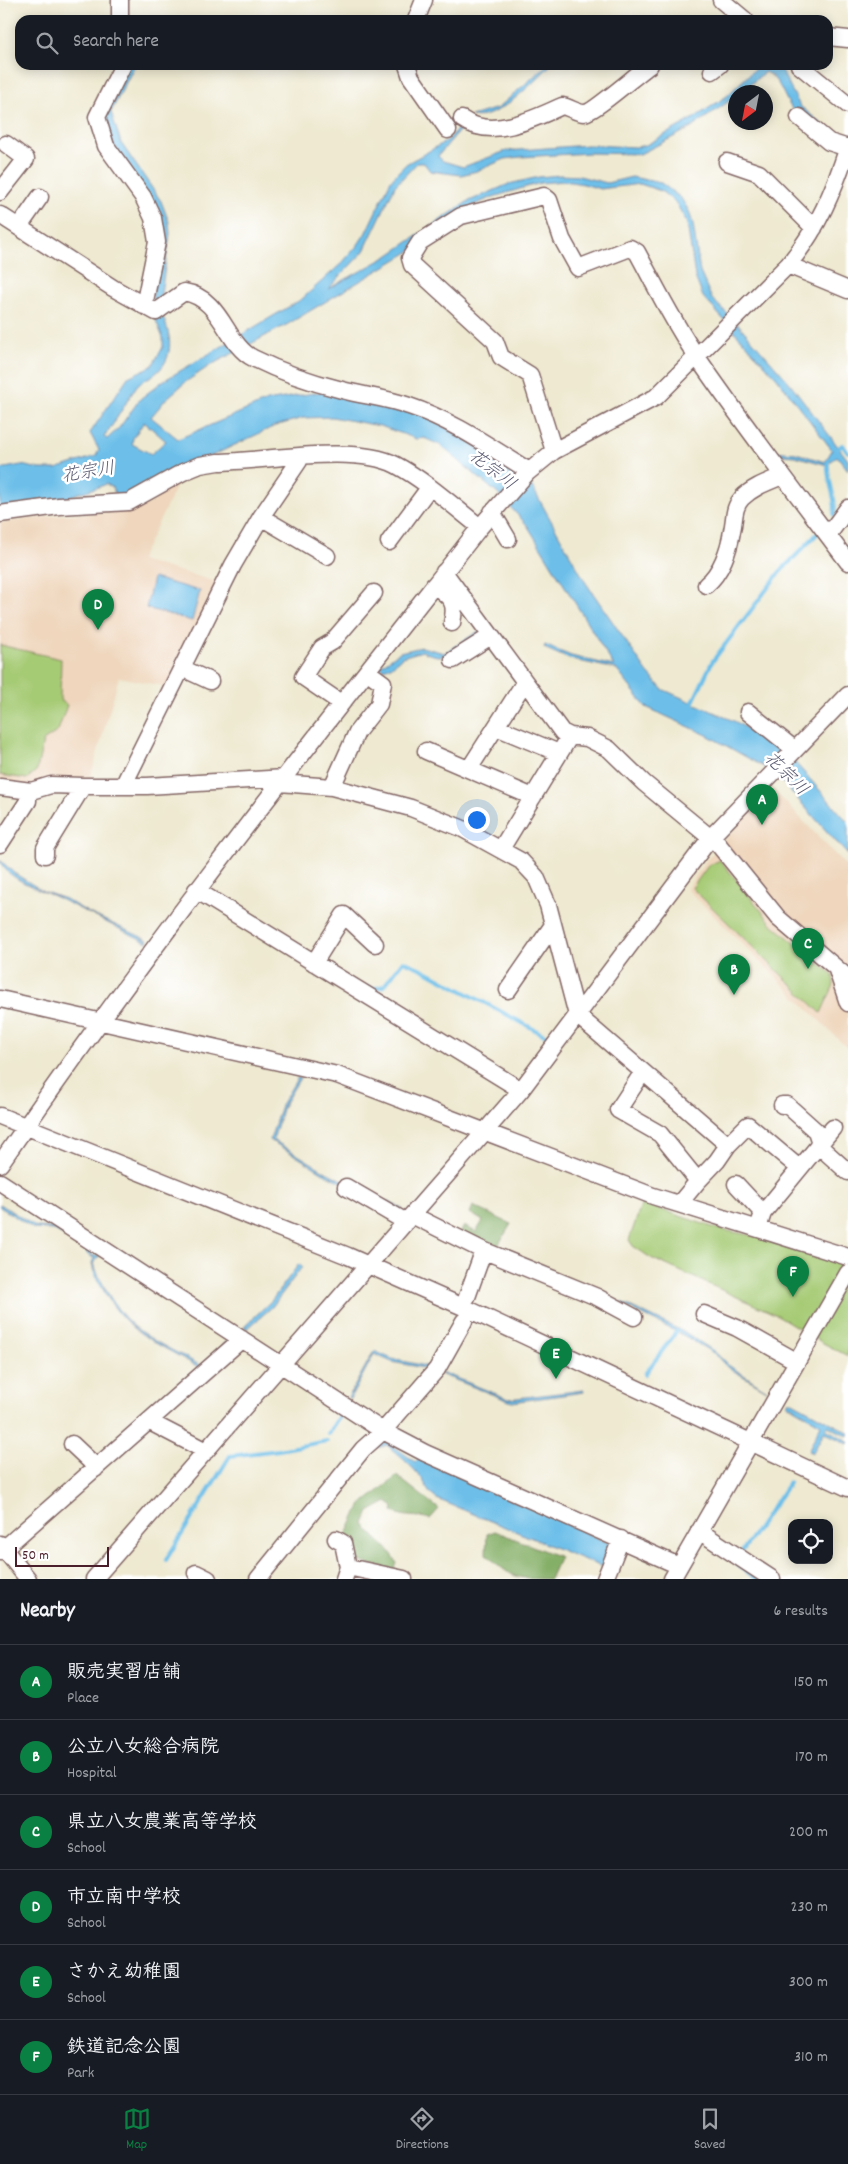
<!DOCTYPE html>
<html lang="en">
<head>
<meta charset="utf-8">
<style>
	:root { --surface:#171b24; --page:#242831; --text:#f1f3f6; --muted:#9ea1a6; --line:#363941; --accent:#0b8043 }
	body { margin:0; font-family:Dekko,"Klee One",sans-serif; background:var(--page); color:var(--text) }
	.controls { position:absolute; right:15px; bottom:15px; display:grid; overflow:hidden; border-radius:10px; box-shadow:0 2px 12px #0003 }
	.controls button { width:45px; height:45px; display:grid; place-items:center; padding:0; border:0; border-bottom:1px solid var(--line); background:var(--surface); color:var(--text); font:25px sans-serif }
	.compass { position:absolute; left:728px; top:85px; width:45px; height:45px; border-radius:50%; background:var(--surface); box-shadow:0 2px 12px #0003; rotate:212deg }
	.scale { position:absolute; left:15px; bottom:12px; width:94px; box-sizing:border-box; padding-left:5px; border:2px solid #4a1f2b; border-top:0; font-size:14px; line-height:18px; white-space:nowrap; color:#4a1f2b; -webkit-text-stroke:4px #fff; paint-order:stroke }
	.you { position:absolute; left:476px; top:819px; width:18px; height:18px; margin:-12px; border:4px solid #fff; border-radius:50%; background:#1a73e8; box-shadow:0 0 0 8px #1a73e833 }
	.badge { display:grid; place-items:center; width:32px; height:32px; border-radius:50%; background:var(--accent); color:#fff; font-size:16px; font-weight:700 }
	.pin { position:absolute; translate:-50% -41px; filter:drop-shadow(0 1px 2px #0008) }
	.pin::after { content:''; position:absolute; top:26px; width:18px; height:15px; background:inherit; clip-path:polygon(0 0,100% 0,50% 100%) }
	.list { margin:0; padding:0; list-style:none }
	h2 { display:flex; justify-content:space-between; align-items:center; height:65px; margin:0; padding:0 20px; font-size:21px }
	h2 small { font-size:16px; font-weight:400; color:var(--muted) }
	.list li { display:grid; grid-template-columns:32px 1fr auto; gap:15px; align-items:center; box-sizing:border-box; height:75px; padding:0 20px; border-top:1px solid var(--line) }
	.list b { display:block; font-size:19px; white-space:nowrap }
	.list p { margin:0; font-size:16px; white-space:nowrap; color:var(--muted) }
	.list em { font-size:16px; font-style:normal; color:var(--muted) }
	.icon { flex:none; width:28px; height:28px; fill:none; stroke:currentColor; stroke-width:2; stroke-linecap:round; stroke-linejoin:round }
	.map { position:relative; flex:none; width:848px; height:1579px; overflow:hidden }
	.search { position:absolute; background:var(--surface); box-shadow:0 2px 12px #0003; left:15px; right:15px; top:15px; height:55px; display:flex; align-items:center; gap:12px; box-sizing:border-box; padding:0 18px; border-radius:15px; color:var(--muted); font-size:19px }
	.sheet { height:515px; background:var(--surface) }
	nav { display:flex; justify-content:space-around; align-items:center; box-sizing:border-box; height:70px; border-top:1px solid var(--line); background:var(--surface); font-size:14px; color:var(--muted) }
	nav a { display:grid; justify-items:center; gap:2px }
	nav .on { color:var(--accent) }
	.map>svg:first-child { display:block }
	.built { fill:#efd6bc }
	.green { fill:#a6cb75; stroke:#787550 }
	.forest { fill:#84af66; stroke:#676748 }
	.water { fill:#6dbfe9; stroke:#5c6f8a; fill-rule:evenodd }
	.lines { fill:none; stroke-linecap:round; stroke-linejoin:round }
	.stream { stroke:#6dbfe9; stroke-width:4 }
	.minor-casing { stroke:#836665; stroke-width:19 }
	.minor { stroke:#fff; stroke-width:16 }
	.labels { text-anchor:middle; stroke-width:5; stroke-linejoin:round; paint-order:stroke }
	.water-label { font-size:18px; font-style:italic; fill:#56576e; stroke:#fff }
</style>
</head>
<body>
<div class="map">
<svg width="848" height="1579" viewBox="0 0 848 1579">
	<rect width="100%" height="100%" fill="#fff"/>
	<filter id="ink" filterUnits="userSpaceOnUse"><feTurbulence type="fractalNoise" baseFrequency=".02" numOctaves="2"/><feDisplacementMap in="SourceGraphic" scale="10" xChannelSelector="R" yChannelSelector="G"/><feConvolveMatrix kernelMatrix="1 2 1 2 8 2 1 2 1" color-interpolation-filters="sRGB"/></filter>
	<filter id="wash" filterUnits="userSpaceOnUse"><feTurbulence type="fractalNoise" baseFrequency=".0096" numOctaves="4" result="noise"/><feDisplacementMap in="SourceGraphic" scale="20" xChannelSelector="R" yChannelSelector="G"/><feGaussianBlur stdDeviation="1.12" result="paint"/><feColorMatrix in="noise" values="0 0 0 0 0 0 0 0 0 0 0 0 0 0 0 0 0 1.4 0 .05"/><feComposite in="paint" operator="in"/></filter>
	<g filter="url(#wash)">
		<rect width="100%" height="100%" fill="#eee9d0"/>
		<path class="built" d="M180 479 140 560 221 583 168 687 119 677 89 783 26 788 0 783V523L61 515 130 511 154 502 157 494Z
			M772 788 848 868V1049L687 889 705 862Z"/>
		<path class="green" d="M0 645 61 659 60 700 67 705 58 731 43 741 37 770 27 779 0 775Z
			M720 860 773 925 833 975 834 985 821 1013 692 888 708 866Z
			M642 1203 718 1229 760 1237 848 1266V1356L823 1343 779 1316 651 1258 633 1246 629 1240Z"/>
		<path class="forest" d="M473 1206 511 1224 494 1252 459 1235 464 1226 476 1232 483 1221 470 1213Z
			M397 1476 439 1509 430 1519C417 1515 404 1518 393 1512L394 1507 387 1502 369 1512 364 1524C373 1539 393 1549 397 1564L393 1570 345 1558 341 1547 360 1506Z
			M495 1531 560 1557 550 1579C514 1579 512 1578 486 1554L487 1534Z"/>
		<path class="water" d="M126 65H135L111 112 121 143 161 201 169 222 170 234 160 300H152L160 245 113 148 102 113Z
			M547 65H551C534 81 496 123 471 116L498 108Z
			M759 65H777L780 68 800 106 827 128 845 137 843 145C828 135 808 125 795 112 783 100 782 79 765 72L741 92H736L735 97 691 128 640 154 589 153 520 157 505 159 477 171 461 175 430 171 424 163H417L395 186 364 251 328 289 386 257 467 202 509 184 539 177 560 175 579 176 607 183 632 177 661 183 681 198 689 211 693 224 700 272 712 299 737 323 790 383 848 460V470L837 456 827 465 795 456 773 454 772 451 796 453 825 462 832 450 777 378 703 297 695 277 687 223 676 203 661 191 640 184 600 189 584 184 564 181 540 183 493 197 474 205 409 252 288 324 211 365 187 381 166 399 151 417 178 439 267 401 325 391 425 415 517 468 530 483 586 583 647 672 662 689 736 722 784 750 848 822V855L778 777 764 767 707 735 646 707 616 669 569 659 544 648 545 645 571 656 614 666 527 525 498 494 440 445 424 438 417 439 380 426 332 417 303 418 275 426 127 496 116 495 112 487 106 484C97 489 74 493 71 497L0 508V469L21 465 40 469H56L96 456 99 450 90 433 128 377 152 366 163 347V338L155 318 163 317C172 337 174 359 155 374 149 378 140 381 136 387 125 404 116 421 104 437L107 439 119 428 140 399 163 381 302 299 342 263 357 246 365 234 391 180 399 171 406 164 447 141 462 124 464 125 438 156 443 161 463 167 506 151 588 145 636 147 646 145 691 120 727 96ZM144 422 166 441 151 454 132 444 133 438Z
			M153 578 200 591 192 621 146 608Z
			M479 631 481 634C457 650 450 664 422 651L402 657 392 666 383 669 380 666 400 652 422 647 444 653Z
			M0 860 14 873 43 891 65 899 89 913 148 940 147 942C119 929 92 915 64 901 48 892 5 880 0 860Z
			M298 1077 300 1078 283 1106 273 1140 328 1173 403 1209 402 1211 327 1175 270 1140 281 1105Z
			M0 1204 36 1227 54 1228 69 1235 85 1245 93 1256 100 1255 93 1264C105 1289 117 1315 140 1331 159 1345 181 1354 201 1366L231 1338 235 1340 200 1368C160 1344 128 1335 104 1291 99 1283 93 1273 92 1263L94 1258 88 1255 82 1246 67 1237 53 1230 34 1229 0 1207Z
			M299 1264 302 1267 272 1307 247 1329 244 1327 272 1300Z
			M621 1302 686 1333 715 1352 728 1365 767 1390 727 1367 715 1354 685 1336 621 1304Z
			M374 1351 392 1359 430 1367 429 1369 392 1362 374 1354 350 1399 348 1398Z
			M441 1372 509 1399 584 1390V1392L512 1402 440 1374Z
			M789 1400 848 1432V1436L828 1426 826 1429 848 1441V1444L824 1432 813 1453 808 1451 821 1424 787 1404Z
			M386 1440 415 1462 419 1458 609 1543 610 1546 602 1567 437 1499C424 1491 428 1484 419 1475 409 1463 398 1455 387 1445L374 1449 381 1441Z"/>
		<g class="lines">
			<path class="stream" d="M837 450 842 445 848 452
				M828 462C826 480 838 499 834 515
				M691 706 712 662 779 573 817 534
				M368 987 373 989 384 986 403 961 422 969 550 1038
				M645 1374 677 1331
				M328 1434 343 1410
				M741 1553 789 1483
				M166 1560 230 1456 279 1450 327 1441
				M738 1565 757 1579"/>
		</g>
	</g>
	<g filter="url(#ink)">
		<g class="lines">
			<defs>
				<path id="minor" d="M120 0V20
					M721 0 745 20
					M416 20 424 0
					M828 37 848 39
					M123 65 97 117 106 146 143 197 153 218 157 242 144 306
					M407 65 411 77 448 130
					M799 65 848 105
					M712 71 720 65
					M799 117 829 142 848 148
					M462 119C491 140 534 119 562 106 569 107 577 113 584 113 593 113 638 73 650 65
					M727 162 759 173 814 228
					M0 192 26 159 6 144
					M0 215 113 288 156 312 184 292C222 298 226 345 253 358 279 371 314 383 342 390 365 396 387 398 409 406 452 420 490 447 529 471
					M19 227 40 197
					M788 265 848 290
					M554 451 530 375 501 357 495 341 412 265 410 258 420 242 461 216 544 196 549 200 562 239 578 268 630 248 637 252C656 287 674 324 697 357 745 427 797 494 848 562
					M492 512 508 539
					M0 514 59 506 129 502 183 472 200 465 218 462C267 461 355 444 396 465 426 481 453 506 480 527
					M261 517 327 556
					M828 535 848 508
					M389 542 429 488
					M444 572 562 732 570 736 587 738 609 749 644 783 718 844 778 918 848 978
					M434 585C451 598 457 601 452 623
					M706 585C721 573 729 550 732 531 735 518 733 508 742 498 753 487 768 482 782 476
					M453 660 491 636
					M182 668 210 681
					M341 703 303 677 322 648 332 642 374 593
					M748 712 794 749
					M496 727 559 753
					M426 751 533 797
					M469 769 524 683
					M280 783 332 787 411 808 461 828 521 861 536 877 548 905 577 1015 728 1145 748 1125 799 1168
					M83 786H147L285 778
					M123 786 233 565 261 517 299 461
					M0 787 31 791 51 785 83 786 45 848V855
					M332 787 357 732 379 704 383 683 368 672
					M0 844 28 801V791
					M501 849 570 736
					M196 890 521 1090
					M314 963 344 915 375 944
					M837 970 848 1003
					M508 990 553 925
					M0 999 337 1075 653 1196 848 1257
					M643 1072 618 1110 660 1134 698 1181 679 1204
					M782 1105H787L816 1131 820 1143
					M0 1116 348 1256 470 1310 848 1488
					M818 1145 848 1172
					M0 1164C150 944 316 736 480 527L527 473 554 451 656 397 788 265C818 229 834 190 848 147
					M698 1181 717 1161 728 1145
					M0 1182 383 1431 425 1453 679 1566
					M736 1184 763 1213
					M346 1187 406 1222
					M412 1215 480 1249 597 1297 634 1317
					M758 1228 763 1213 833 1128
					M467 1297 481 1258 480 1249
					M704 1314 737 1328 796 1361
					M150 1422 206 1451
					M72 1444 90 1461 95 1469
					M699 1531 772 1579
					M336 1539 343 1543 348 1567 344 1579
					M0 1544 28 1579
					M0 1552 242 1339
					M348 1567 404 1579
					M196 1573 208 1579
					M94 1579 521 1090 711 837 848 695
					M258 1579 363 1449 383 1431 437 1369 464 1321
					M605 1579 621 1539
					M672 1579 848 1273"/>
			</defs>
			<use href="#minor" class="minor-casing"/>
			<use href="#minor" class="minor"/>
		</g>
	</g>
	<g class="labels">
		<g class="water-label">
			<text transform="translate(493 469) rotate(38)" y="6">花宗川</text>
			<text transform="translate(88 471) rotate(-9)" y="6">花宗川</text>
			<text transform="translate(787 773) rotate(45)" y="6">花宗川</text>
		</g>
	</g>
</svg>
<div class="controls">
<button><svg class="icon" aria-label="locate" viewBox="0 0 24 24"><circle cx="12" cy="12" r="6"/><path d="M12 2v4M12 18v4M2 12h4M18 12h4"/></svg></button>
</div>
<svg class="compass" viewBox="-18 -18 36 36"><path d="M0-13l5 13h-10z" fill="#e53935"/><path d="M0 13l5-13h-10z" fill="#9ea1a6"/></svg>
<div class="scale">50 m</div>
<div class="you"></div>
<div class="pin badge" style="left:762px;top:825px">A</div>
<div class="pin badge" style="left:734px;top:995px">B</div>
<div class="pin badge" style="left:808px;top:969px">C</div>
<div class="pin badge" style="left:98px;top:630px">D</div>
<div class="pin badge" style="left:556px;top:1379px">E</div>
<div class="pin badge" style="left:793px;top:1297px">F</div>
<div class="search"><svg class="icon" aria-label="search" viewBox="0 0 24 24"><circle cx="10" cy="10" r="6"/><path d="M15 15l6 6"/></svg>Search here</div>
</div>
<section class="sheet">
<h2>Nearby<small>6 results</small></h2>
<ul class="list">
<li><span class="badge">A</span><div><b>販売実習店舗</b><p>Place</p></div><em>150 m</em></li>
<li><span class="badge">B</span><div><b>公立八女総合病院</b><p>Hospital</p></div><em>170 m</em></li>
<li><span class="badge">C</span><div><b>県立八女農業高等学校</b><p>School</p></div><em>200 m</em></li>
<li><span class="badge">D</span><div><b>市立南中学校</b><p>School</p></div><em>230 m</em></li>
<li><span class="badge">E</span><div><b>さかえ幼稚園</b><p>School</p></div><em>300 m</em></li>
<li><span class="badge">F</span><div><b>鉄道記念公園</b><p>Park</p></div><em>310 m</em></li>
</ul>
</section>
<nav>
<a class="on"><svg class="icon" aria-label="map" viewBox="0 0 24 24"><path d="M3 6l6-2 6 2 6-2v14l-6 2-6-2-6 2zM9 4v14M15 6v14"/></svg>Map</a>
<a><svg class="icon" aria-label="directions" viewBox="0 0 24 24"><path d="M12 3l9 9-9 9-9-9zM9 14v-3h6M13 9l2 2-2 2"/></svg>Directions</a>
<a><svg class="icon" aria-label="saved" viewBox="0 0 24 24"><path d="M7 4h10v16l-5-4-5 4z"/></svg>Saved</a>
</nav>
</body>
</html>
